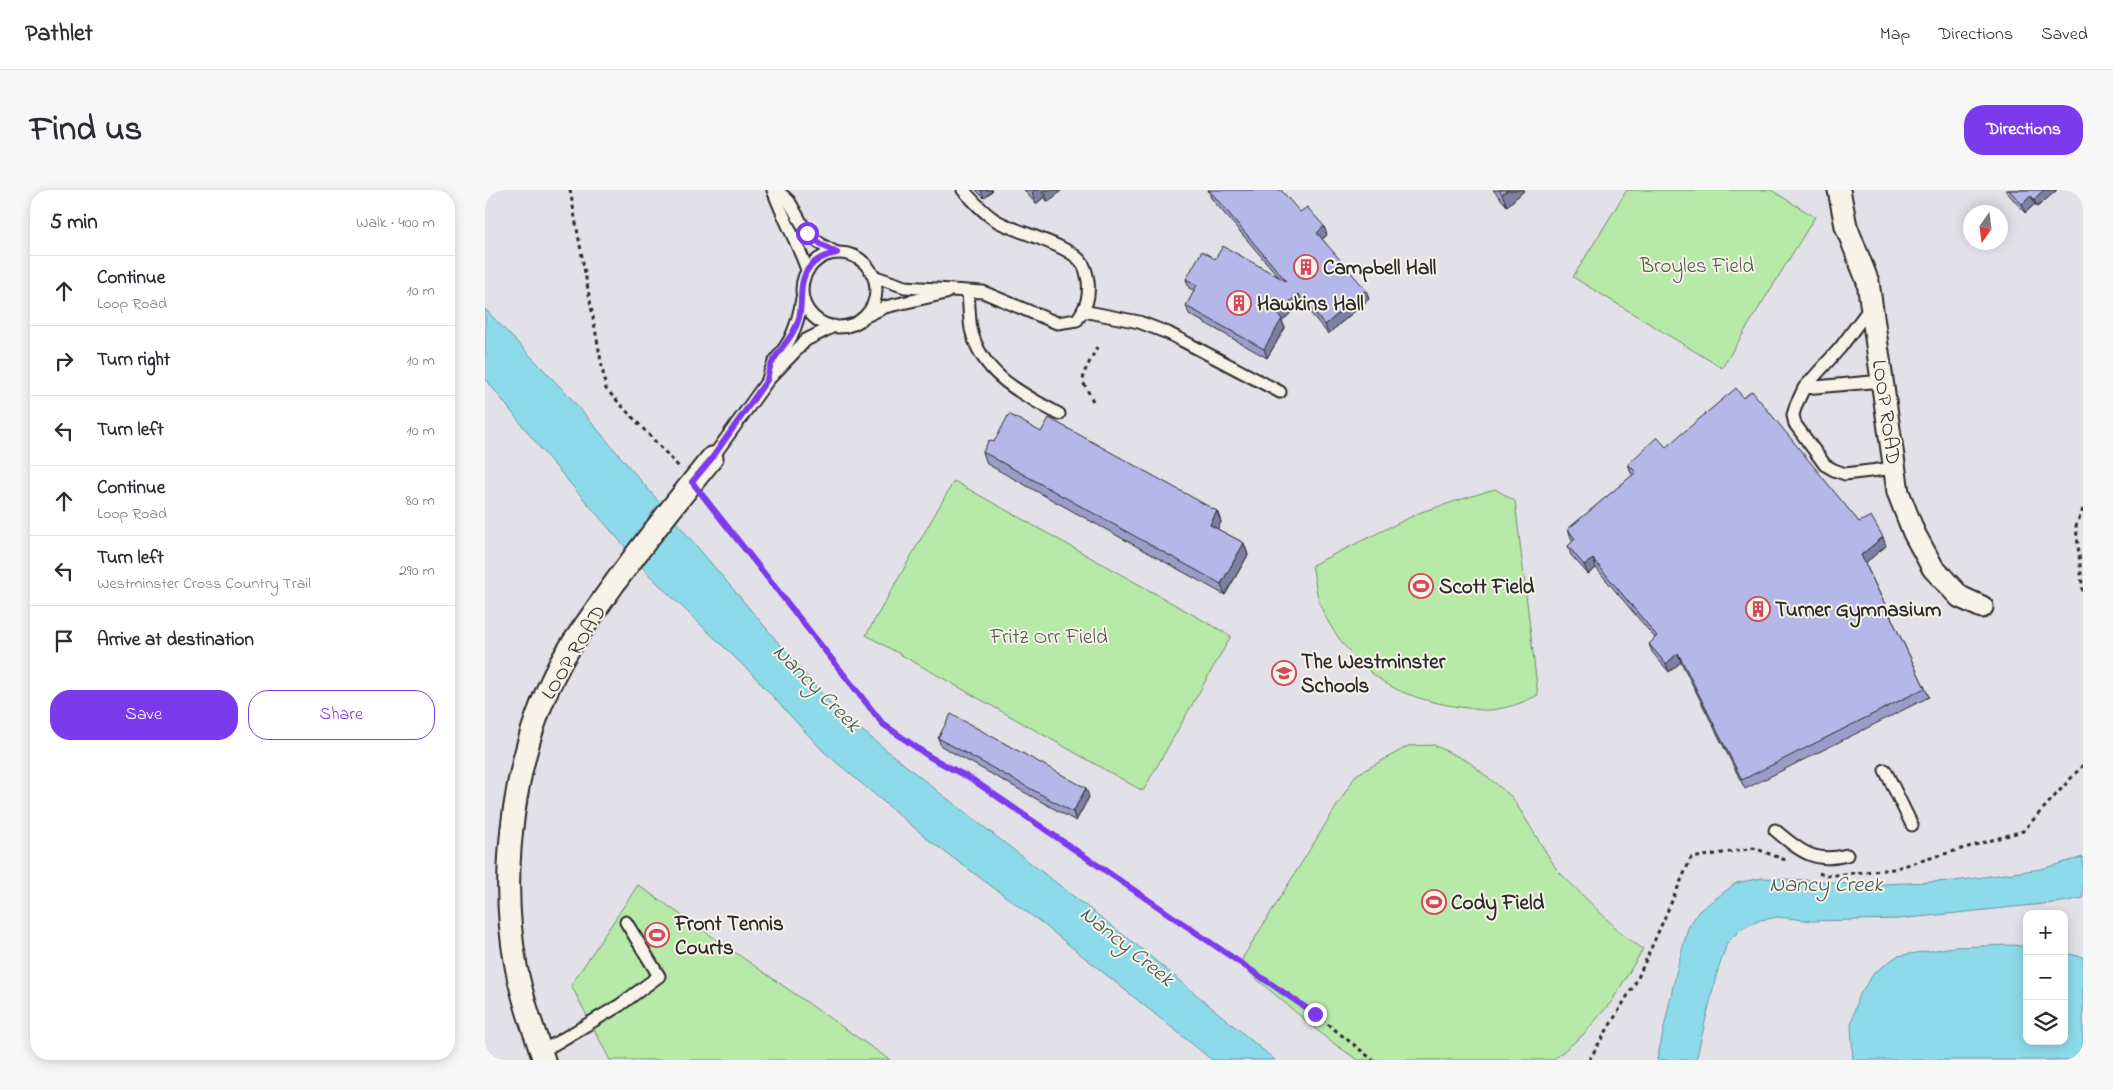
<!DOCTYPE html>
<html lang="en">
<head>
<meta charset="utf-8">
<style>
	:root { --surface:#fff; --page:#f7f7f7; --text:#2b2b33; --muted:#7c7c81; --line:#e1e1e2; --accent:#7c3aed }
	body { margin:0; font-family:"Indie Flower",sans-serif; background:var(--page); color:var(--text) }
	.controls { position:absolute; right:15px; bottom:15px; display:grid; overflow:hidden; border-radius:10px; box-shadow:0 2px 12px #0003 }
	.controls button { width:45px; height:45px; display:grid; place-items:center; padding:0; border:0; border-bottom:1px solid var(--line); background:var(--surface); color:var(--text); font:25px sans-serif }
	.compass { position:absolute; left:1478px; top:15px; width:45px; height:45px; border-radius:50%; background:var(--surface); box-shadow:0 2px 12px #0003; rotate:194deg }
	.stop { position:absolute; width:15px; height:15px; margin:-11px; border:4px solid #7c3aed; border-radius:50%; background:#fff }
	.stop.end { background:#7c3aed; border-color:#fff; box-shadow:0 1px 5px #0008 }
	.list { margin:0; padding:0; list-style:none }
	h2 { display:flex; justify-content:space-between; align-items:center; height:65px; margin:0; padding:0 20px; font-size:21px }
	h2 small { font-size:16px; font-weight:400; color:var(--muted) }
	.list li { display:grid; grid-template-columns:32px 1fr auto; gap:15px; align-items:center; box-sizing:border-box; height:70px; padding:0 20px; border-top:1px solid var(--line) }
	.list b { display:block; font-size:19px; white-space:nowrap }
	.list p { margin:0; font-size:16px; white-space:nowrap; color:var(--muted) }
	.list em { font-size:16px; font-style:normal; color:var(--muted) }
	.actions { display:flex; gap:10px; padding:15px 20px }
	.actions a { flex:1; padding:11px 0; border:1px solid var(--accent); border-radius:20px; text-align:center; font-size:18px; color:var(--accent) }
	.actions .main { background:var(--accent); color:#fff }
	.icon { flex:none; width:28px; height:28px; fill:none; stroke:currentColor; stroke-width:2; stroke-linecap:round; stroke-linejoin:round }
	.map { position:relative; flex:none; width:1598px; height:870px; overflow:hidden; border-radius:20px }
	header { display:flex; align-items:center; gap:30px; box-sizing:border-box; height:70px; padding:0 25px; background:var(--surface); border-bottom:1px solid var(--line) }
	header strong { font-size:24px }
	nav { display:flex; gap:28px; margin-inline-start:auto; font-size:18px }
	.intro { display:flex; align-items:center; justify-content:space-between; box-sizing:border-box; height:120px; padding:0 30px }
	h1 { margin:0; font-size:35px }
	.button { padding:12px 22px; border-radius:20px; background:var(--accent); color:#fff; font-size:18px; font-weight:700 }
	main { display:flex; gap:30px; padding:0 30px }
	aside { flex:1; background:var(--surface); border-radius:20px; box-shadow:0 2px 12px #0003 }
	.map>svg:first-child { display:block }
	.green { fill:#b7e9a9; stroke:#718a6a }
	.water { fill:#8ddbea; stroke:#66959e }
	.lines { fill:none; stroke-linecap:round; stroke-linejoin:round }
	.lane-casing { stroke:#2b2b2b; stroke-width:15 }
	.street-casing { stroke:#2b2b2b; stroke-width:25 }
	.path { stroke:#2b2b2b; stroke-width:3; stroke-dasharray:4 4; stroke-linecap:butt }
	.lane { stroke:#f7f3e8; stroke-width:11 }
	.street { stroke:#f7f3e8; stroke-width:21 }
	.wall { fill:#9b9dc8; stroke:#2b2b2b }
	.shaded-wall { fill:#7e80a2; stroke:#2b2b2b }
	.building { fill:#b4b7e8; stroke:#2b2b2b }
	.route { stroke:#7c3aed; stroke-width:6 }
	.labels { text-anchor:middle; stroke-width:4; stroke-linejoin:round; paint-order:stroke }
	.park-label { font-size:21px; fill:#4e5a4a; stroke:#f7f3e8 }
	.poi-label { font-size:21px; font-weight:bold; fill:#2b2b2b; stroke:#f7f3e8; text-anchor:start }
	.street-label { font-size:21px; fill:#2b2b2b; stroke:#f7f3e8 }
	.water-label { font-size:22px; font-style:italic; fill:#44575b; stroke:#f7f3e8 }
</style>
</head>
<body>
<header>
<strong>Pathlet</strong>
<nav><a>Map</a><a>Directions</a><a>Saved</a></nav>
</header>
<div class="intro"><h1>Find us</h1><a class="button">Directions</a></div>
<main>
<aside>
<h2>5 min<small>Walk · 400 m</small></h2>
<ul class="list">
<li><svg class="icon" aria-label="ahead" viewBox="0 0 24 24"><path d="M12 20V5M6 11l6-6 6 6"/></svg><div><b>Continue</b><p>Loop Road</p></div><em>10 m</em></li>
<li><svg class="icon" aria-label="right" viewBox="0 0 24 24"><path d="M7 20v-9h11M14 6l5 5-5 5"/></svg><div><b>Turn right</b></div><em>10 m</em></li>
<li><svg class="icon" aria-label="left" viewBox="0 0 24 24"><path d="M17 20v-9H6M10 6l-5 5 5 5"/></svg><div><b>Turn left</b></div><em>10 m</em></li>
<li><svg class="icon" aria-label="ahead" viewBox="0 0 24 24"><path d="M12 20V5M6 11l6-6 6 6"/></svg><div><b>Continue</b><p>Loop Road</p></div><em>80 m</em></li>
<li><svg class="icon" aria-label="left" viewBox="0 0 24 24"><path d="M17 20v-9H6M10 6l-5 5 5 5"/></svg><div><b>Turn left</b><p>Westminster Cross Country Trail</p></div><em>290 m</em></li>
<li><svg class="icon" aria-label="arrive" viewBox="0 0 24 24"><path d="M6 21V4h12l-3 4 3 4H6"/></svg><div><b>Arrive at destination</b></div></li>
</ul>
<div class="actions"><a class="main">Save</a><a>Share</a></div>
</aside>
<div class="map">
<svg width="1598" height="870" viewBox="0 0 1598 870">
	<rect width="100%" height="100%" fill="#e3e1e8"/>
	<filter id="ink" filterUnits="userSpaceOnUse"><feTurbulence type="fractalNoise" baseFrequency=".02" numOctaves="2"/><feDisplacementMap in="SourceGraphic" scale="10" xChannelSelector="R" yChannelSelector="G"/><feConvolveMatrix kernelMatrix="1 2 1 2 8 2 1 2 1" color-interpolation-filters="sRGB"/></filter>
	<g filter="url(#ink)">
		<path class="green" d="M1142 0H1286L1330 27 1237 178 1088 87Z
			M469 291 746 446 658 601 381 445Z
			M1010 299 1030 311 1053 505C1038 513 1023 518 1006 520 996 521 985 518 975 517 953 514 929 508 909 498 880 483 848 447 836 417 831 404 830 388 827 375L936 322Z
			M949 555 984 572 1027 607 1072 680 1138 745 1158 759 1127 811 1098 845 1068 870H873L845 851 768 786 757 769 871 585 923 556Z
			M153 695 405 870H125L86 795Z"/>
		<path class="water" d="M0 119 84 206 349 518 455 603 654 757 790 870H727L558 734 445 651 338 561 266 483 166 387 59 263 0 188Z
			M1598 667V708L1577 712 1414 729 1328 731 1293 727 1275 730 1256 739 1242 753 1231 786 1211 870H1172L1191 783 1203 738 1214 721 1251 693 1277 688 1325 690 1374 695 1470 691 1556 679Z
			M1527 755 1542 757V851H1579V763L1598 767V870H1368L1366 835 1373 807 1389 783 1412 766 1469 757Z"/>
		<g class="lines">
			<defs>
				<path id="lane" d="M288 0C298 28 313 53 322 80
					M292 0 304 11 322 43 337 55 352 63
					M317 100a37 37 0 1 1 74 0a37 37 0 1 1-74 0Z
					M388 86 420 97 498 102 572 133 592 130C601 117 605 108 603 91 602 85 601 78 597 73 585 55 533 43 512 31 499 24 488 10 478 0
					M483 101C484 113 484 127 486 139 496 184 537 204 574 224
					M1387 115 1355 158 1319 198 1311 215 1308 225 1310 234 1340 275 1349 280 1360 284 1410 278
					M598 121 654 132 683 143 795 202
					M381 126 400 117 461 103
					M283 190C287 169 296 166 305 149 312 135 315 123 317 108
					M1319 198 1398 191
					M227 268 283 190 321 150 349 136
					M1400 580 1427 635
					M1290 640C1315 661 1329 674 1362 665
					M56 862 135 815 174 786 141 732"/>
				<path id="street" d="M1354 0 1361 36 1383 92 1413 302 1429 343 1448 378 1475 407 1497 417
					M59 870C48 839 37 808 31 776 13 681 29 560 75 474 85 455 100 436 112 418 148 366 187 317 227 268"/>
			</defs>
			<use href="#lane" class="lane-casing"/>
			<use href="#street" class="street-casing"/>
			<path class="path" d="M85 0 121 199 194 277
				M608 211 598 192 599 183 612 157
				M220 309 397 534 445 567 488 590 830 824 888 870
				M1598 319 1591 336 1598 403
				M1334 683 1341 686 1408 679 1538 641 1598 575
				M1104 870 1152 790 1206 668 1269 658 1303 671"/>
			<use href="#lane" class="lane"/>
			<use href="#street" class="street"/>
		</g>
		<path class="wall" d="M491 0H508L499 8Z
			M539 0H577L563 12 559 7 551 14Z
			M723 0 815 22 842 45 837 49 884 109 843 144 817 113 797 131 800 138 782 168 704 124 701 116 710 101 704 98 701 89 730 69 793 86 726 8Z
			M1008 0H1040L1022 16Z
			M1520 0H1572L1552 17 1550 14 1540 23Z
			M1258 208 1374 332 1401 356 1380 373 1440 498 1444 507 1260 599 1196 472 1184 482 1167 462 1164 454 1170 448 1111 378 1103 384 1086 365 1083 356 1088 351 1086 348 1083 339 1148 285 1146 283 1143 274 1181 257Z
			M556 242 732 321 736 332 732 339 759 353 763 365 740 405 502 274 498 262 509 252Z
			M453 548 604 607 591 631 456 556Z"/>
		<path class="shaded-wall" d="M496 0H508L499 8Z
			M550 0H557L559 7 551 14 547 3Z
			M559 0H577L563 12Z
			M1023 0H1040L1022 16 1017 4Z
			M1559 0H1572L1552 17 1549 9Z
			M1546 6 1550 14 1540 23 1537 14Z
			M839 36 842 45 835 51 832 43Z
			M881 100 884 109 843 144 840 135Z
			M813 104 817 113 797 131 800 138 782 168 779 159 792 124Z
			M732 321 736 332 729 347 725 335Z
			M1398 347 1401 356 1379 374 1376 365Z
			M759 353 763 365 740 405 736 394Z
			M1108 369 1111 378 1103 384 1099 375Z
			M1193 463 1196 472 1184 482 1181 474Z
			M601 598 604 607 591 631 588 622Z"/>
		<path class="building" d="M724 0H796L815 22 822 17 839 36 832 43 881 100 840 135 813 104 792 124 797 129 779 159 701 116 712 95 701 89 717 61 730 69 738 56 801 91Z
			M1014 0H1023L1017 4Z
			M1524 0H1559L1549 9 1546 6 1537 14Z
			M1251 198 1258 208 1267 201 1374 332 1386 326 1398 347 1376 365 1440 498 1257 590 1193 463 1181 474 1164 454 1172 446 1108 369 1099 375 1083 356 1090 349 1083 339 1151 282 1143 274 1172 247 1181 257Z
			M524 224 556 242 564 228 732 321 725 335 759 353 736 394 498 262 504 250 509 252Z
			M466 524 601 598 588 622 453 548Z"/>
	</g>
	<g class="lines" filter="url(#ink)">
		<path class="route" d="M322 43 337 55 352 63C340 65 330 69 323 79 313 93 318 113 314 128 309 147 294 158 286 175 284 179 283 185 282 190L227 268 207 292 398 534 445 567 488 590 830 824"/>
	</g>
	<defs>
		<symbol id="building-ring" viewBox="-11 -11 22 22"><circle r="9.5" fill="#f7f3e8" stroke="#d1495b" stroke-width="1.5"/><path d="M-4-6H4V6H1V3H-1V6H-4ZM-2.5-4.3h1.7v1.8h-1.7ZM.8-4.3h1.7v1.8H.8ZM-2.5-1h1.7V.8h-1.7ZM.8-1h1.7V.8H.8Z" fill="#d1495b"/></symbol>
		<symbol id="stadium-ring" viewBox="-11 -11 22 22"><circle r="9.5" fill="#f7f3e8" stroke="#d1495b" stroke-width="1.5"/><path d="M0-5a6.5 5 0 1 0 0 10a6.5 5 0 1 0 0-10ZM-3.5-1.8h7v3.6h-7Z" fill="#d1495b"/></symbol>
		<symbol id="school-ring" viewBox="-11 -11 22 22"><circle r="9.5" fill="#f7f3e8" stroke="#d1495b" stroke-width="1.5"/><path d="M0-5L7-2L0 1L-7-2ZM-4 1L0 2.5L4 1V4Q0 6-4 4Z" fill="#d1495b"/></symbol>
	</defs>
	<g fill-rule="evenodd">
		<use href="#building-ring" x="807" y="63" width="28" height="28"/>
		<use href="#building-ring" x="740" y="99" width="28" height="28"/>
		<use href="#stadium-ring" x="922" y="382" width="28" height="28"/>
		<use href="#building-ring" x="1259" y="405" width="28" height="28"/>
		<use href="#school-ring" x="785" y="469" width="28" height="28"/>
		<use href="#stadium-ring" x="935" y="698" width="28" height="28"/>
		<use href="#stadium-ring" x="158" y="731" width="28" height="28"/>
	</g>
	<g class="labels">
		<g class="park-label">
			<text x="1212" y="82">Broyles Field</text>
			<text x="564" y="453">Fritz Orr Field</text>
		</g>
		<g class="poi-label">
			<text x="838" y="84">Campbell Hall</text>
			<text x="772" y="120">Hawkins Hall</text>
			<text x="954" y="403">Scott Field</text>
			<text x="1290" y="426">Turner Gymnasium</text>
			<text x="816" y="478">The Westminster<tspan x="816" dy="24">Schools</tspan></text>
			<text x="966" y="719">Cody Field</text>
			<text x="190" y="740">Front Tennis<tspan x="190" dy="24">Courts</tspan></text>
		</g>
		<g class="street-label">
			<text transform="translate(1402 222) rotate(82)" y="7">LOOP ROAD</text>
			<text transform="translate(88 462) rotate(-59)" y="7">LOOP ROAD</text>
		</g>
		<g class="water-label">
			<text transform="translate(333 497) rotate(45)" y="8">Nancy Creek</text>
			<text x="1341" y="701">Nancy Creek</text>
			<text transform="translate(643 755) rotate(39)" y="8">Nancy Creek</text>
		</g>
	</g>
</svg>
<div class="controls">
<button>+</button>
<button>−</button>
<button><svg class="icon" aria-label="layers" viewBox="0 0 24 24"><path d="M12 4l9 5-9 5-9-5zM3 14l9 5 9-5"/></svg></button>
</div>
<svg class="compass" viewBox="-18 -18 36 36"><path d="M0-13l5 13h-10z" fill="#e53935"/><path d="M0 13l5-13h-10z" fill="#7c7c81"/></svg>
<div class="stop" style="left:322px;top:43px"></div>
<div class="stop end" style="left:830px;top:824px"></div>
</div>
</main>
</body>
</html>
